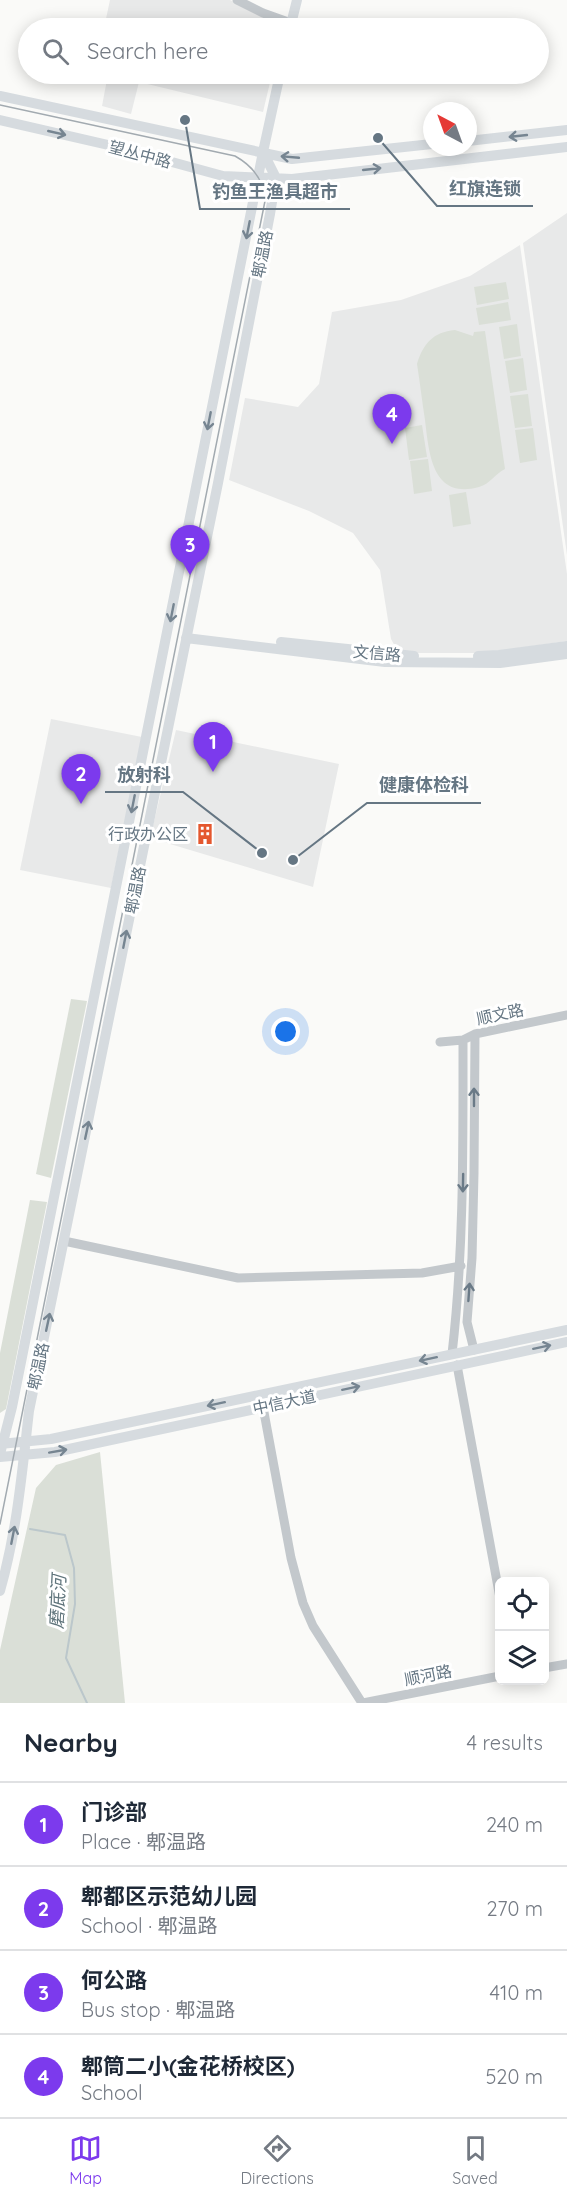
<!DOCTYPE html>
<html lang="en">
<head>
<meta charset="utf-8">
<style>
	:root { --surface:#fff; --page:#f6f6f7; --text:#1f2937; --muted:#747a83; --line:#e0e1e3; --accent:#7c3aed }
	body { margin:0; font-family:Quicksand,"Noto Sans SC",sans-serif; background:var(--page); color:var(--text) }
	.controls { position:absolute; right:18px; bottom:18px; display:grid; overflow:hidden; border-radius:9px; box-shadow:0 3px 15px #0003 }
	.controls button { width:54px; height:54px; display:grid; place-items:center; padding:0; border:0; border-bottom:2px solid var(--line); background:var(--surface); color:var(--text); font:30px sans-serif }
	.compass { position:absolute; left:423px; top:102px; width:54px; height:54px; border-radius:50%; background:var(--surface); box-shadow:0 3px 15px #0003; rotate:319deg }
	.you { position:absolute; left:286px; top:1032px; width:21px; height:21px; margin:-15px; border:4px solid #fff; border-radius:50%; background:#1a73e8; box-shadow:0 0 0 9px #1a73e833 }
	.badge { display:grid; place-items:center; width:39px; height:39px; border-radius:50%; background:var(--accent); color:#fff; font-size:20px; font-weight:700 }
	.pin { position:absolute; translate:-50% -50px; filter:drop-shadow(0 2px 3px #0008) }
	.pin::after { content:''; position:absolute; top:32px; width:21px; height:18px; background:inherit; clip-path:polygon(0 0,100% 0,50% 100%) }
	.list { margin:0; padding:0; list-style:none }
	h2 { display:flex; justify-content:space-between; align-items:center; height:78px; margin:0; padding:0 24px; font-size:26px }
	h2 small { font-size:20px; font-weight:400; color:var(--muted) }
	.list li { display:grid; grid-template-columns:39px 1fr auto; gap:18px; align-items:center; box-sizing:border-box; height:84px; padding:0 24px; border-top:2px solid var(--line) }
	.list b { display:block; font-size:22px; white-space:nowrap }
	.list p { margin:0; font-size:20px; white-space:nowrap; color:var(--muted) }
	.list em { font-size:20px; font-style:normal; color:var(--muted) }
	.icon { flex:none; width:33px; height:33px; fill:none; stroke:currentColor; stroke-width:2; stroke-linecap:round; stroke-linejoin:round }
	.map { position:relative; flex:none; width:567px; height:1703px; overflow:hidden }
	.search { position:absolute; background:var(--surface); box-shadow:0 3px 15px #0003; left:18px; right:18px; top:18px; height:66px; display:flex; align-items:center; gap:15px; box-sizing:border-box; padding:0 21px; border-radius:33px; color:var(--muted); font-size:22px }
	.sheet { height:414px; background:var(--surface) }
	nav { display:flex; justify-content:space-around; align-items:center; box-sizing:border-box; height:84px; border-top:2px solid var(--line); background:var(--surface); font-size:16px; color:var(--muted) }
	nav a { display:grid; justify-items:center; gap:3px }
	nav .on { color:var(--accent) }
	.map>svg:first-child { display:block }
	.built { fill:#e8e9e9 }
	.green { fill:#dadfd7 }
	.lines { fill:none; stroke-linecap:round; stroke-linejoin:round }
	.stream { stroke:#bbc7cb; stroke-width:2 }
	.minor { stroke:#c3c8cc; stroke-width:9 }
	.major { stroke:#d6dbdf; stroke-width:10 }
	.tram { stroke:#a2aab0; stroke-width:1.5 }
	.oneway { stroke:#768591 }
	.oneway2 { stroke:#6a7a87 }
	.labels { text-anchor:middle; stroke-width:6; stroke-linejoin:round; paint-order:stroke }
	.street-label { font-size:16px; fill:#657683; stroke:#fff }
	.poi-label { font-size:16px; fill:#657683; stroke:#fff; text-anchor:end }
	.water-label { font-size:18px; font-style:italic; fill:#60757c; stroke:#fff }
	.leader { fill:none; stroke:#657683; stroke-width:2 }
	.callout-dot { fill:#657683; stroke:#fff; stroke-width:2 }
	.callout-label { font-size:18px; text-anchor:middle; font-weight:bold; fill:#657683; stroke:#fff; stroke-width:6; stroke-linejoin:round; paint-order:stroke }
</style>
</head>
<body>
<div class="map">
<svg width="567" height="1703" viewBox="0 0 567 1703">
	<rect width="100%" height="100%" fill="#fafaf8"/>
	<path class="built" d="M110 0H230L283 24 282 28H104Z
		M108 74H272L263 112 139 82 131 114 102 106Z
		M567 213V555L523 243Z
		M520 245 567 574V641L483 653H404L396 648 391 639 380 570 353 533 309 511 229 480 245 398 298 407 319 384 332 312 401 300 470 276Z
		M51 719 142 737 111 888 20 870Z
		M176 730 339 764 313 887 150 838Z"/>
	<path class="green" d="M506 282 509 299 477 305 474 287Z
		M508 302 511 320 479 325 476 308Z
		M517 324 521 356 504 359 499 327Z
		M455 330 473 336 474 332 485 331 505 469C495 474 490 484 479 487 432 500 429 453 425 420 422 401 420 383 417 364 423 344 433 332 455 330Z
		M523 358 527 390 510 393 505 361Z
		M528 394 532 426 515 428 510 396Z
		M422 425 427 457 409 460 405 428Z
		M533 428 537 460 520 463 515 430Z
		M428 459 432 491 414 494 410 461Z
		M466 492 471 524 453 527 449 495Z
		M71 999 87 1001 51 1178 36 1174Z
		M30 1200 47 1202 6 1409 0 1413V1353Z
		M100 1452 125 1703H0V1650L36 1488 56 1465Z"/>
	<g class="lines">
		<path class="stream" d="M30 1529 65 1535 74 1568 75 1604 66 1658 87 1703"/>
		<path class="minor" d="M237 0 263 13 291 23
			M440 1042 463 1040 475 1034 567 1015
			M64 1241 238 1278 422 1273 461 1266
			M474 1350 467 1322 472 1258 474 1173 475 1034
			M452 1354C464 1250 463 1145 463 1040
			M457 1365 500 1598
			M263 1407 291 1558 303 1603 313 1626 362 1703
			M544 1668 567 1664
			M363 1703 500 1676"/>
		<path class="major" d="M290 28 297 0
			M0 96 292 159 432 144
			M0 120 117 147 223 176 292 179 567 147
			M468 141 567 130
			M186 638 385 662 500 663 567 654
			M281 642 414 656
			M478 656 499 655 567 646
			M0 1444 51 1439 567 1330
			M0 1454 12 1407 263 152 280 74
			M0 1457 55 1452 567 1342
			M0 1591C17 1531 22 1473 29 1411L218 483 270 214 276 178 263 152"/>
		<path class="tram" d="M0 105 235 156C253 166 264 180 265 201L0 1524"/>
	</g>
	<defs><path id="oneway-shaft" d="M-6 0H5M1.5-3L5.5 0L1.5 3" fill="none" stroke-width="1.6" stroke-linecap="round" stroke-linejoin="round" transform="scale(1.5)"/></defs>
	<g class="oneway">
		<use href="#oneway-shaft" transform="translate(57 133) rotate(13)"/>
		<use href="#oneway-shaft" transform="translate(518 136) rotate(174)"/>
		<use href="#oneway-shaft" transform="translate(290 157) rotate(-175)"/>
		<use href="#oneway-shaft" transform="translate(372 169) rotate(-6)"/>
		<use href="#oneway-shaft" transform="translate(248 230) rotate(101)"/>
		<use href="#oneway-shaft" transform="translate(209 421) rotate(101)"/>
		<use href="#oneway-shaft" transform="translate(172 613) rotate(101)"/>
		<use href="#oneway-shaft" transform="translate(133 804) rotate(101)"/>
		<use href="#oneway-shaft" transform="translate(125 939) rotate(-79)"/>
		<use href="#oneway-shaft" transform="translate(87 1130) rotate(-78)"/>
		<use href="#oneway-shaft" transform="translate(48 1322) rotate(-78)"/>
		<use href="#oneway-shaft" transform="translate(542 1347) rotate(-12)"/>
		<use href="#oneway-shaft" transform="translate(428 1359) rotate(168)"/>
		<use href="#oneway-shaft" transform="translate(351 1388) rotate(-12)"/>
		<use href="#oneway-shaft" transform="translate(216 1404) rotate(168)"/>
		<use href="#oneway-shaft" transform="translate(58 1451) rotate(-10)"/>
		<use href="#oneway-shaft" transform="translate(13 1535) rotate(-79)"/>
	</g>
	<g class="oneway2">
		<use href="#oneway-shaft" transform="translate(474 1097) rotate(-90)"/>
		<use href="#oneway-shaft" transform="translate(463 1183) rotate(91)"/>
		<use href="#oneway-shaft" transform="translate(469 1292) rotate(-86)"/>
	</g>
	<defs>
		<symbol id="building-bare" viewBox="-9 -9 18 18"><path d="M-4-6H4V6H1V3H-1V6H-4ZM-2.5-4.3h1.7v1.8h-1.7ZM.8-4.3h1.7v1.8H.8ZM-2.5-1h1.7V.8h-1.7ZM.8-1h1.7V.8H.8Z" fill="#e4572e" stroke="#fff" stroke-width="2.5" paint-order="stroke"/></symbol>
	</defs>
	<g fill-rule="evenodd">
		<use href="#building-bare" x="190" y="819" width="30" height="30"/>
	</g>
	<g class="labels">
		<g class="street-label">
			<text transform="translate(140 154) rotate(15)" y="6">望丛中路</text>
			<text transform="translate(262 254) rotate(-79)" y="6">郫温路</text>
			<text transform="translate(377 653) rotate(5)" y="6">文信路</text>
			<text transform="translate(135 890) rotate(-79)" y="6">郫温路</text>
			<text transform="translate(500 1014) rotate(-12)" y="6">顺文路</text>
			<text transform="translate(38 1366) rotate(-78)" y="6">郫温路</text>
			<text transform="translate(284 1402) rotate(-12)" y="6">中信大道</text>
			<text transform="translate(428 1675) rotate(-11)" y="6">顺河路</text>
		</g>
		<g class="poi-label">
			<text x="188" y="840">行政办公区</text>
		</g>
		<g class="water-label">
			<text transform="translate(58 1602) rotate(-87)" y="6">磨底河</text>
		</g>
	</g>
	<path class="leader" d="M378 138L437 206H533M185 120L200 209H350M262 853L183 792H105M293 860L367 803H481"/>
	<g class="callout-dot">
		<circle cx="378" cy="138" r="6"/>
		<circle cx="185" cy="120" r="6"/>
		<circle cx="262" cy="853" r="6"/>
		<circle cx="293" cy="860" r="6"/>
	</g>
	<g class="callout-label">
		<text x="485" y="195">红旗连锁</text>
		<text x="275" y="198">钓鱼王渔具超市</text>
		<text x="144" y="781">放射科</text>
		<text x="424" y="791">健康体检科</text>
	</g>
</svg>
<div class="controls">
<button><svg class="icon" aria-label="locate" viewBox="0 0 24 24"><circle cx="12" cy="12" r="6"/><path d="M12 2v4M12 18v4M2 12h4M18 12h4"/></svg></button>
<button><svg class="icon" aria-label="layers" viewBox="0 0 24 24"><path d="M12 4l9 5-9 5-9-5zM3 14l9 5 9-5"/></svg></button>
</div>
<svg class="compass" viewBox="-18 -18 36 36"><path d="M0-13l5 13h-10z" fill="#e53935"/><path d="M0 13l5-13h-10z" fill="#747a83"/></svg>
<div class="you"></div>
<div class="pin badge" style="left:213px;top:772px">1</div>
<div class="pin badge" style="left:81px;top:804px">2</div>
<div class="pin badge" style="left:190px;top:575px">3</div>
<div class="pin badge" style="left:392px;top:444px">4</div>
<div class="search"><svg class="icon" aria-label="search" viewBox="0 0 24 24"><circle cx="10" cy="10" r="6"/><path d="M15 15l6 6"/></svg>Search here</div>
</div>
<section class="sheet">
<h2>Nearby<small>4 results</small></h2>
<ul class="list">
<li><span class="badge">1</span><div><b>门诊部</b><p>Place · 郫温路</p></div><em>240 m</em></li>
<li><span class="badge">2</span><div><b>郫都区示范幼儿园</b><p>School · 郫温路</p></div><em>270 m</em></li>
<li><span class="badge">3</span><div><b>何公路</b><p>Bus stop · 郫温路</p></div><em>410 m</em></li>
<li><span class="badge">4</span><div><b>郫筒二小(金花桥校区)</b><p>School</p></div><em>520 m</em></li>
</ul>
</section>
<nav>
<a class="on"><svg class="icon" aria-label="map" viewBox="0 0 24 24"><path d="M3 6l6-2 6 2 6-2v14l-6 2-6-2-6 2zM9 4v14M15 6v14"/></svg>Map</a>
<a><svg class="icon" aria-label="directions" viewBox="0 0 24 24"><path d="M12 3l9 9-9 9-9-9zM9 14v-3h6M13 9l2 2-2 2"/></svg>Directions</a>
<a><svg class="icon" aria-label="saved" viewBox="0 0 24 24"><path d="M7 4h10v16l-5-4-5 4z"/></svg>Saved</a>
</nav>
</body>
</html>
